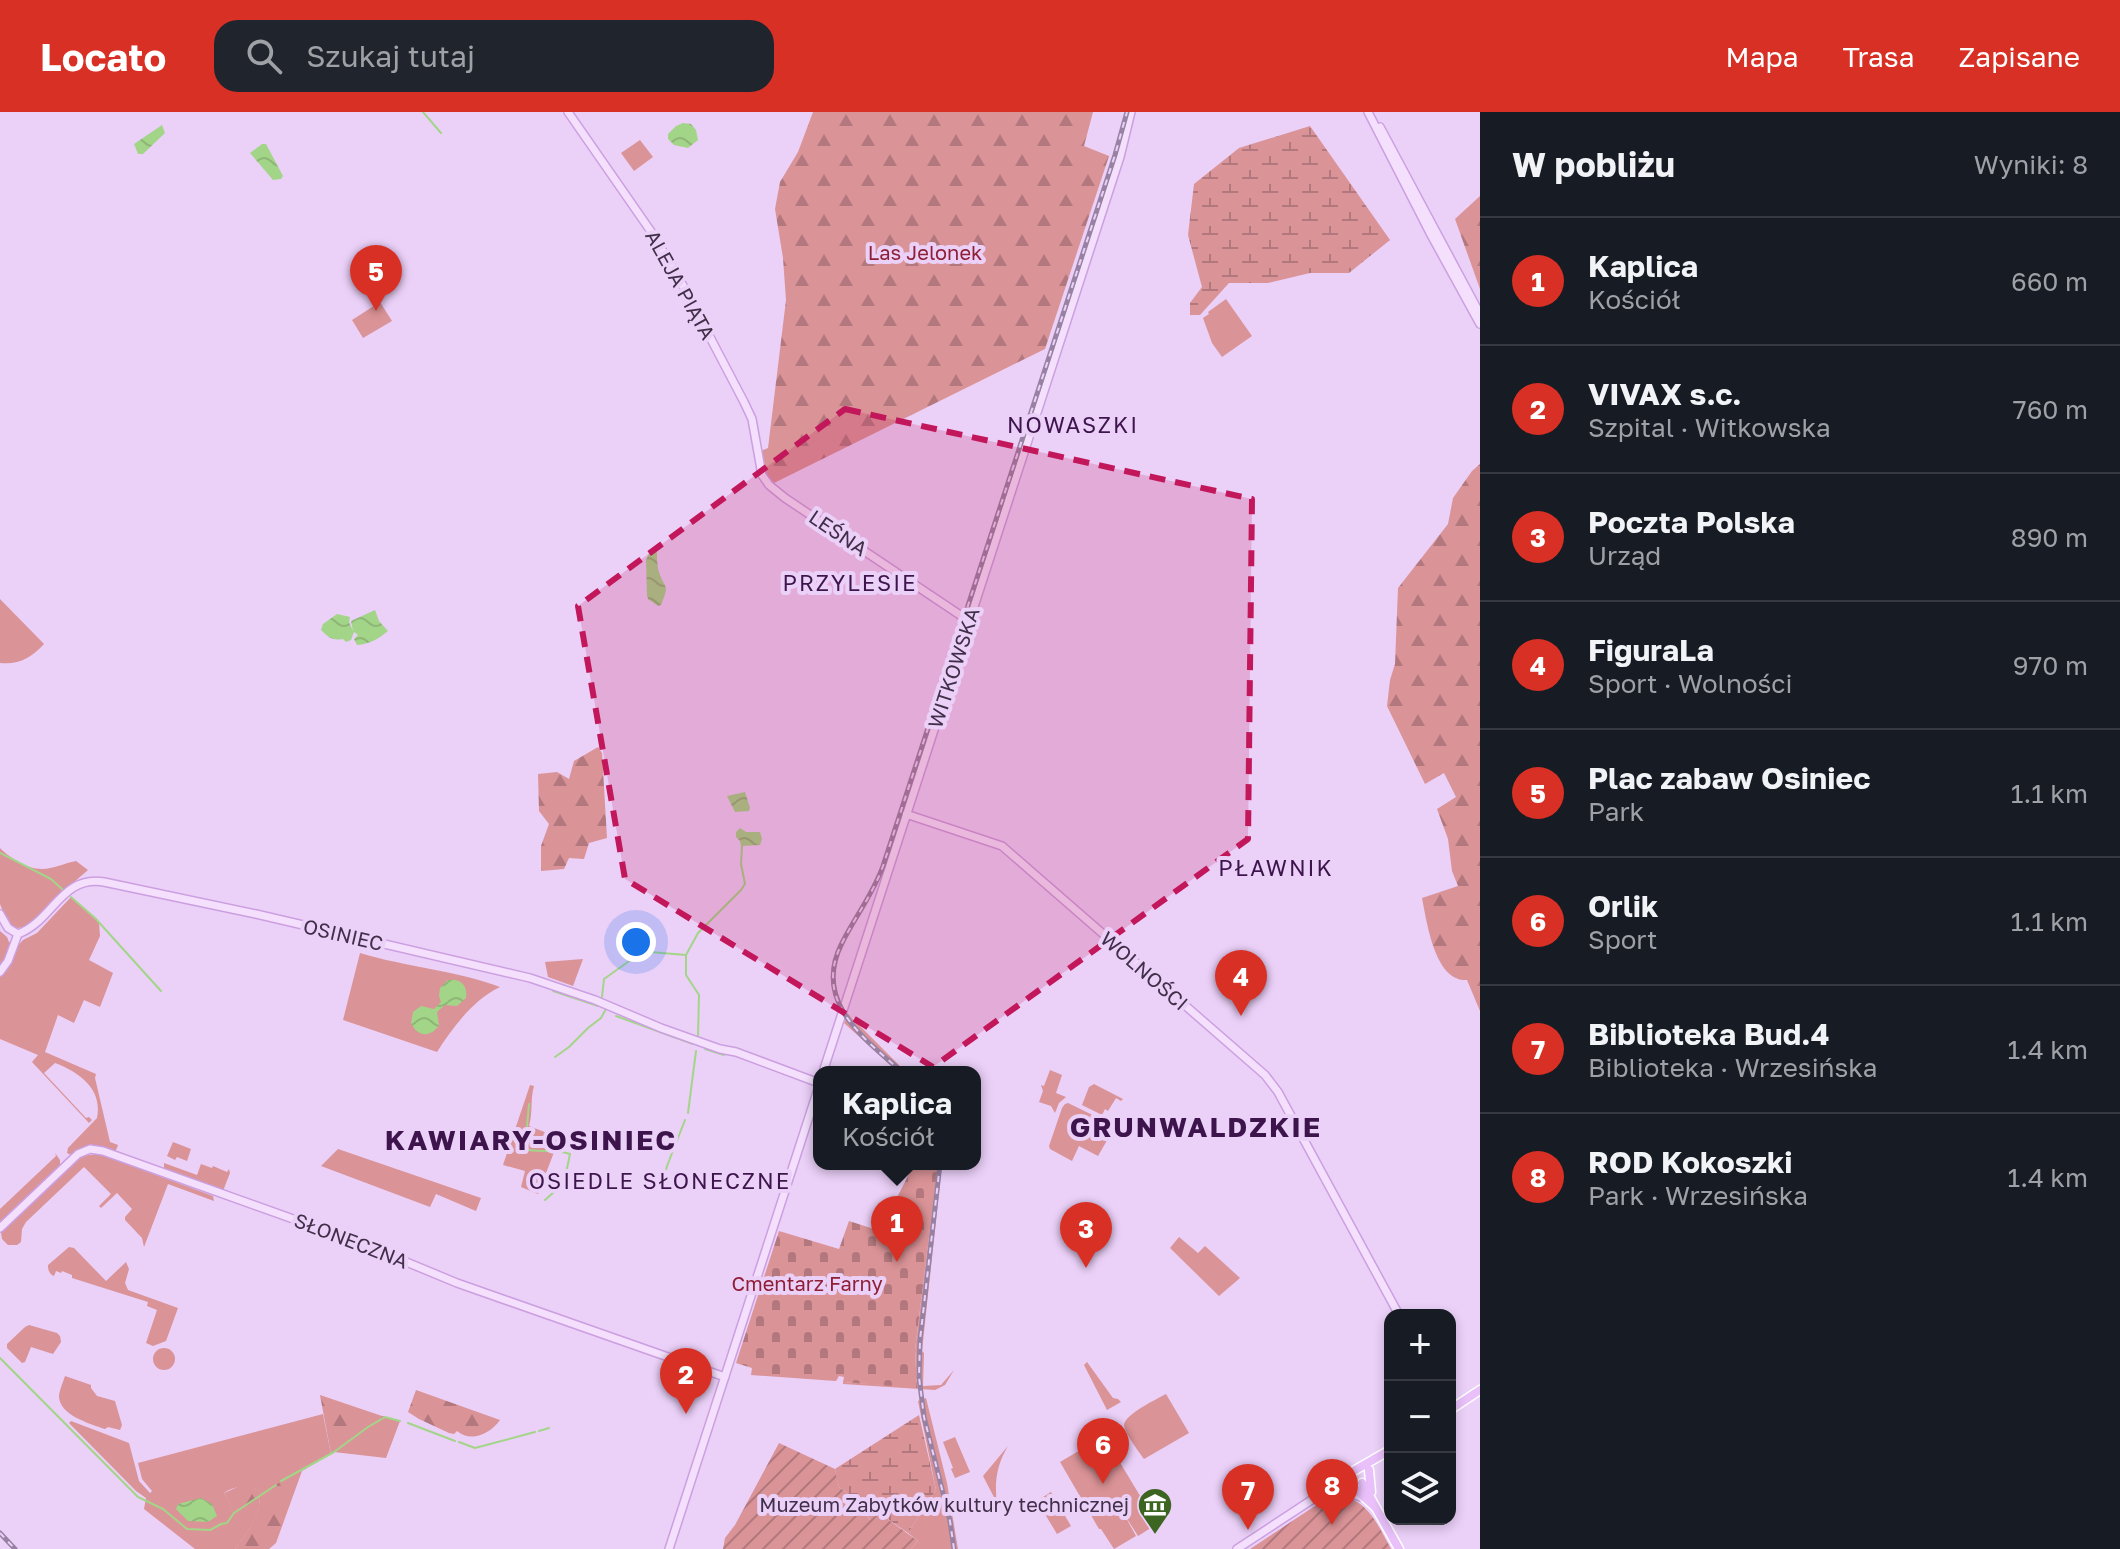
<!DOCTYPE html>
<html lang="pl">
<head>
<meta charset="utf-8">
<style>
	:root { --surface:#171b24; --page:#20242c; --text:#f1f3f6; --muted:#9ea1a6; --line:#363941; --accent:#d93025 }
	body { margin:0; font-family:"Golos Text",sans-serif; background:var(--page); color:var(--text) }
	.controls { position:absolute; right:24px; bottom:24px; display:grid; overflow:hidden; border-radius:16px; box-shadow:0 4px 12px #0003 }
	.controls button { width:72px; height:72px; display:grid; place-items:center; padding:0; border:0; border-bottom:2px solid var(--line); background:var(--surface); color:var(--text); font:40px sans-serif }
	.you { position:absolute; left:636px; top:830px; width:28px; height:28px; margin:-20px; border:6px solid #fff; border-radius:50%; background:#1a73e8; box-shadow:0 0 0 12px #1a73e833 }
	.badge { display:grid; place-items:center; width:52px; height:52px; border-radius:50%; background:var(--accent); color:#fff; font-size:26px; font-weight:700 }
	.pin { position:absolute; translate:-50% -66px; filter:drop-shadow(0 2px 4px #0008) }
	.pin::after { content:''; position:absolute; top:42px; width:28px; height:24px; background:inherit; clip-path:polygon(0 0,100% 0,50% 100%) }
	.popup { position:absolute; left:813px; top:954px; width:168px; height:104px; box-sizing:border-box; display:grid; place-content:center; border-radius:16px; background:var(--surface); filter:drop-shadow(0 2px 6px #0005); font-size:26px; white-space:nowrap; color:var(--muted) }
	.popup b { font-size:30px; color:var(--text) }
	.popup::after { content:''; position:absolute; left:50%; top:100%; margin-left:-16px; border:16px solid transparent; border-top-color:var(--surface) }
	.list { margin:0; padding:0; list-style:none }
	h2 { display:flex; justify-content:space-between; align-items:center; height:104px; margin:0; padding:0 32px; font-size:34px }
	h2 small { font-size:26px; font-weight:400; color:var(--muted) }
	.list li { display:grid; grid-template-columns:52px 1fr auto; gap:24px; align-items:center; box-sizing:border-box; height:128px; padding:0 32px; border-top:2px solid var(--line) }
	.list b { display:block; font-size:30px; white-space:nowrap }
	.list p { margin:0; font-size:26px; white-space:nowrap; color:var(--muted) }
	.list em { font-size:26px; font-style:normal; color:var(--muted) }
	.icon { flex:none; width:44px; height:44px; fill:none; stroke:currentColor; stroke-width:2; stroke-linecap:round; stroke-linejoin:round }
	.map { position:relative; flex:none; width:1480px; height:1437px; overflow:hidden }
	header { display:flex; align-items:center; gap:48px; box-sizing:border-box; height:112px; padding:0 40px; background:var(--accent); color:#fff }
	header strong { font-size:38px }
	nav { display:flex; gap:44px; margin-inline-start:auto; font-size:28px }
	.search { width:560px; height:72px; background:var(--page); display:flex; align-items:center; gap:20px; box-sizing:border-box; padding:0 28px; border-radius:24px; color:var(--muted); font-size:30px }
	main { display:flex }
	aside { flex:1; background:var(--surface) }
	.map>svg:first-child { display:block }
	.green { fill:#da9397 }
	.forest { fill:url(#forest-firs) }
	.wetland { fill:url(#wetland-marsh) }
	.cemetery { fill:url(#cemetery-stones) }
	.garden { fill:url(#garden-furrows) }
	.water { fill:url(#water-waves) }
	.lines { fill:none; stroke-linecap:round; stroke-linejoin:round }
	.stream { stroke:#a3d588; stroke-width:2 }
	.secondary-casing { stroke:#cc9fe0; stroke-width:10 }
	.primary-casing { stroke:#fff; stroke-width:11 }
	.secondary { stroke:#f4e0fd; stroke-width:7 }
	.primary { stroke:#e9c0fa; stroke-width:8 }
	.rail-casing { stroke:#9882a3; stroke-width:5 }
	.rail { stroke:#ebd0f8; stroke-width:2; stroke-dasharray:6; stroke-linecap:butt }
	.marked { fill:#c2185b; fill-opacity:0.2; stroke:#c2185b; stroke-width:6; stroke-dasharray:16 10; stroke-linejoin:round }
	.labels { text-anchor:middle; stroke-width:8; stroke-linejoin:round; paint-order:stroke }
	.park-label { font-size:20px; fill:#8f1f35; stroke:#ebd0f8 }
	.street-label { font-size:20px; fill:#412f4a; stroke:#ebd0f8 }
	.poi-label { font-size:20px; fill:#412f4a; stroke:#ebd0f8; text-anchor:end }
	.neighbourhood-label { font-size:22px; letter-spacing:2px; fill:#3d154c; stroke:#ebd0f8 }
	.district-label { font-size:28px; font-weight:bold; letter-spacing:2px; fill:#3d154c; stroke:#ebd0f8 }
</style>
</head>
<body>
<header>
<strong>Locato</strong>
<div class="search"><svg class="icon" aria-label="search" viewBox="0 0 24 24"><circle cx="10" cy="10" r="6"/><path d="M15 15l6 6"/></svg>Szukaj tutaj</div>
<nav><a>Mapa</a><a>Trasa</a><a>Zapisane</a></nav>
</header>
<main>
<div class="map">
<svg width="1480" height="1437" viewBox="0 0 1480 1437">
	<defs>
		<pattern id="forest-firs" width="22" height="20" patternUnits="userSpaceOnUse" patternTransform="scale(2)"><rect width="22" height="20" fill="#da9397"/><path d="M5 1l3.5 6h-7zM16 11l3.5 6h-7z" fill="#b2787d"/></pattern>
		<pattern id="wetland-marsh" width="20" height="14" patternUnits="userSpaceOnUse" patternTransform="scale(2)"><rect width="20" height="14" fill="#da9397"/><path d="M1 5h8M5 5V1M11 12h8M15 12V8" fill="none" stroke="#b2787d"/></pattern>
		<pattern id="cemetery-stones" width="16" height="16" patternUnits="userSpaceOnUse" patternTransform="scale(2)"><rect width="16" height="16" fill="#da9397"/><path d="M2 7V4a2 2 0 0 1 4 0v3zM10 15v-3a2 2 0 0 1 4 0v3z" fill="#b2787d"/></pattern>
		<pattern id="garden-furrows" width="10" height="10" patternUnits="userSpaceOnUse" patternTransform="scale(2)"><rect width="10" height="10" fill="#da9397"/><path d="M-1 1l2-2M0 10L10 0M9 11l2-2" fill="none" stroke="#b2787d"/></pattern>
		<pattern id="water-waves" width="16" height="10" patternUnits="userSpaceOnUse" patternTransform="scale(2)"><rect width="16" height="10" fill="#a3d588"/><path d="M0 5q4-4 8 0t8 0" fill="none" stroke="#8eb777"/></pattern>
	</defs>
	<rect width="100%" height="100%" fill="#ebd0f8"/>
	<path class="green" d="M640 28 653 45 634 59 621 41Z
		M1226 187 1252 224 1222 245 1212 231 1203 206 1209 202 1208 200Z
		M380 190 392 209 363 226 352 208Z
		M0 487 44 532C31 546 19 553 0 551Z
		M0 736C10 746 27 757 42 757 53 757 65 751 76 749L88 758 66 777 38 807 27 815 17 816 7 810 0 792Z
		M71 785 99 810 100 824 89 848 113 861 100 895 84 888 74 911 58 903 45 940 96 962 95 966 110 1030 118 1033 116 1038C97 1040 91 1027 71 1043L67 1041 68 1036 97 1006C103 977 79 960 55 951L44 961 86 1006 89 1005 92 1008 89 1011 32 950 38 943 0 927V819L7 825 9 830 18 834 23 828 37 821Z
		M360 841C406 855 455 858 500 875 473 888 453 915 437 940L343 908Z
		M583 847 573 874 548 865 545 850Z
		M848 902 906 960H898L844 911Z
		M1050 958 1062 963 1056 981 1066 985 1059 991 1055 1001 1051 994 1039 990 1043 979 1041 973 1044 974Z
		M1094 972 1123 987 1121 989 1116 986 1108 999 1105 997 1102 1003 1082 993 1089 975Z
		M530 973 534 974C530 988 533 1001 529 1014L560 1026V1029L573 1034 572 1036 556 1035 538 1082 521 1075 525 1059 503 1053Z
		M1068 991 1113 1013V1018L1098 1044 1079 1034 1072 1049 1050 1037 1049 1034 1062 996 1065 992Z
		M173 1030 191 1037 187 1049 177 1045 175 1048 167 1044Z
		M338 1037 481 1086 476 1099 436 1082 430 1095 321 1054Z
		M55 1041 60 1048V1054L0 1111V1097L56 1044Z
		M100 1042 213 1084 214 1089 168 1072 144 1135 142 1126 125 1108V1105L132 1097 117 1081 101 1096 99 1094 111 1082 84 1055 26 1110 22 1117 21 1130 17 1133H8L2 1127 1 1120 80 1046 88 1043Z
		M164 1051 197 1063 201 1052 212 1056 213 1054 227 1060 229 1057 230 1061 223 1079 164 1057Z
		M938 1052H942L922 1239 924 1241 923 1274 941 1273 954 1258 945 1273 935 1278 843 1272V1270L917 1275 915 1238Z
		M1179 1125 1198 1141 1205 1134 1240 1166 1219 1184 1170 1136Z
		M69 1135 74 1136 106 1169 126 1150 129 1157 125 1171 128 1178 178 1196 166 1229 153 1234 146 1231 157 1198 147 1194 148 1190 72 1166V1163L62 1159 61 1161 56 1159 54 1164C49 1162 48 1158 48 1153Z
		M29 1213 57 1221 60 1224 61 1230 53 1242 31 1235 25 1250 22 1251 7 1236V1232L25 1215Z
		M153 1247a11 11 0 1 1 22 0a11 11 0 1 1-22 0Z
		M1087 1250 1113 1286 1118 1287 1121 1290 1107 1298 1084 1253Z
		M65 1264 91 1273V1276L97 1284 115 1289 122 1313 120 1318 108 1315 105 1317C91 1312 58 1303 59 1283 60 1277 63 1270 65 1264Z
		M1166 1282 1189 1321 1144 1347C1139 1340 1124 1320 1124 1313 1125 1302 1157 1287 1166 1282Z
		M926 1286 947 1371 958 1437H911L918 1429 908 1421 936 1378 918 1289Z
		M323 1302 331 1342 266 1380C251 1375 239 1371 224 1381L234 1400 260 1384C260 1405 247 1421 235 1437H195L144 1397 146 1386 136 1379 69 1311 71 1309 129 1331 139 1369 150 1381 152 1379 142 1367 138 1351Z
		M385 1305 400 1309 386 1346 334 1340 368 1315Z
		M1104 1324 1157 1412 1138 1424 1124 1402 1136 1424 1114 1437 1101 1417H1099L1060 1350Z
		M955 1325 970 1360 955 1366 951 1357 953 1356 943 1330Z
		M1008 1334C997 1352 994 1370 997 1391L983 1364Z
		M1051 1380 1071 1414 1057 1422 1037 1389Z"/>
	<path class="forest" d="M813 0H1093L1084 34 1109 44 1045 237 774 371 762 357 761 339 768 336 786 188 783 146 775 97 780 70 798 40Z
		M1480 84V177L1455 107Z
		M1480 352V899L1467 868C1435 870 1427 811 1422 786L1458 774 1452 759 1448 727 1437 697 1456 685 1444 661 1425 672 1387 594 1390 568 1395 552 1398 476 1448 412 1453 386 1472 359Z
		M598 635 602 641 607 726 589 731 584 747 569 746 564 757 541 759V734L549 712 539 699 538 662 557 660 569 667 574 649Z
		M416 1278 500 1308C490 1322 471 1331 457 1319L454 1322 449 1321 419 1307 408 1300Z
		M320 1283 385 1305 368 1315 331 1342Z
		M302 1359 276 1431 269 1437H235C247 1421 259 1405 260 1385L234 1401 224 1381 242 1373 266 1379 296 1360Z"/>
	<path class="wetland" d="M1310 14 1390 128 1349 161H1310L1268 171H1229L1200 203H1190V191L1202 175 1188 123 1194 72 1239 36Z
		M919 1303 936 1378 908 1421 879 1401 871 1409 857 1388 839 1375 835 1357Z"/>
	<path class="cemetery" d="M914 1052H938L915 1238 917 1276 843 1270 844 1265 839 1264 836 1269 751 1263 752 1256 736 1251 779 1119 839 1137 849 1109 880 1119Z"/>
	<path class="garden" d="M779 1331 835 1357 839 1375 857 1388 870 1408 879 1401 918 1429 911 1437H723L725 1426 735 1413Z
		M1341 1384C1368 1388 1379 1415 1391 1437H1250L1327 1386Z"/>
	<path class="water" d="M683 11 691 12 696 18 698 28 688 36 674 33 668 27V22L676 14Z
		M162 13 165 21 143 42H138L134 32Z
		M262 32H266L283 64 281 67 273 68 250 41Z
		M654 436 657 439C657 445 657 454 659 460 665 478 670 471 661 493L658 494 648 487 647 483 646 448 651 437Z
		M375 498 379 509 388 519C378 527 370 532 357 533L354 527 358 523 354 520 351 528 346 530 343 527C332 529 328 525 321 518L323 512 337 502 350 505 349 510 353 519 351 509Z
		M745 680 750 696 749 699 735 700 727 684Z
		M740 716 746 720H760L762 727 760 733 741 734 740 729 736 725V720Z
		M448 868C461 866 468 874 466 886L457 894 445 893 437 900 439 913C431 926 417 925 411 911L413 900 421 894 434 897 441 890 439 884 440 876Z
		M201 1386 212 1392 217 1404 208 1410 188 1409 176 1397 178 1392Z"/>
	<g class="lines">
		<path class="stream" d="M423 0 441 21
			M0 741 51 767 63 778
			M71 785 95 806 161 879
			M650 840 686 843 698 821 741 778 745 772 741 752 742 734
			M686 844V863L699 883 698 924
			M553 879 598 894
			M602 885 604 867 632 847
			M616 904 693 932
			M705 937 724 943
			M555 945 569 935 588 916 601 906 606 897
			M688 1001 696 939
			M527 1014 529 992
			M526 1016 520 1036C537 1042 554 1036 570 1042L564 1071 545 1088
			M661 1077 667 1054 685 1008
			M0 1246 138 1385 163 1397 187 1417 210 1418 221 1412 227 1411 234 1401 276 1373
			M408 1311 455 1329
			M539 1319 549 1316
			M459 1330 475 1336 535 1320
			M281 1369 334 1340 368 1315 385 1305 400 1309"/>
		<defs>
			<path id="secondary" d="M568 0 652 121 680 168 744 290 752 307 762 363 769 373 785 386 969 509
				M1368 0 1430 121 1480 212
				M1380 15 1480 202
				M906 702 1002 734 1265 963 1278 980 1399 1203
				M0 802 8 816 18 822
				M18 822C53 809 61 763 104 770L256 802 530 866 595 888 661 916 720 937 736 940 819 971
				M0 860 8 849 18 822
				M823 960 1120 45 1131 0
				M0 1116 78 1042 90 1037 103 1039 363 1132 457 1171 725 1265
				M1327 1382 1345 1380 1361 1385
				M669 1437 819 974
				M1237 1437 1348 1364"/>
			<path id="primary" d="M1450 1298 1480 1278
				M1369 1358 1371 1380
				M1362 1371 1399 1437
				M1376 1396C1368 1388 1350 1374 1347 1366L1350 1361 1390 1338"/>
		</defs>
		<use href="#secondary" class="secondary-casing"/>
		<use href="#primary" class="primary-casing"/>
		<use href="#secondary" class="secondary"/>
		<use href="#primary" class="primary"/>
		<defs>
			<path id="rail" d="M902 960C864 926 812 890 842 831 855 805 873 782 883 754L1115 43 1127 0
				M940 1052 920 1228 919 1265 924 1305 950 1409 954 1437
				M0 1421 15 1437"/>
		</defs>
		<use href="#rail" class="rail-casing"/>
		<use href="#rail" class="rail"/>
	</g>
	<path class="marked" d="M845 297 1252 387 1248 727 933 955 625 767 578 494Z"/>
	<defs>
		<symbol id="museum-pin" viewBox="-11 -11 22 30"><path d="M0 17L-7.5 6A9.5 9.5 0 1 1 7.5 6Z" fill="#3c6522" stroke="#ebd0f8"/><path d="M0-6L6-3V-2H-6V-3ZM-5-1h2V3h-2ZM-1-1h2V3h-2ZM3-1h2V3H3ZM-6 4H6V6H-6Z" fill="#fff"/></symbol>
	</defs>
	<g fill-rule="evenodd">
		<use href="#museum-pin" x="1135" y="1373" width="40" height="54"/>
	</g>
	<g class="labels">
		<g class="park-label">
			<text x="925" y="148">Las Jelonek</text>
			<text x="807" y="1179">Cmentarz Farny</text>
		</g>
		<g class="street-label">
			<text transform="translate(680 173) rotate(61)" y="7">ALEJA PIĄTA</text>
			<text transform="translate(838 421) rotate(34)" y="7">LEŚNA</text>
			<text transform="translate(954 556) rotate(-72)" y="7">WITKOWSKA</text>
			<text transform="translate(343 823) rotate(13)" y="7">OSINIEC</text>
			<text transform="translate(1144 859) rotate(41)" y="7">WOLNOŚCI</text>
			<text transform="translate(351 1129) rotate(21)" y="7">SŁONECZNA</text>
		</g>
		<g class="poi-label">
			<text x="1129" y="1400">Muzeum Zabytków kultury technicznej</text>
		</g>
		<g class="neighbourhood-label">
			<text x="1073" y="321">NOWASZKI</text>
			<text x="850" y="479">PRZYLESIE</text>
			<text x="1276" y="764">PŁAWNIK</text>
			<text x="660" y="1077">OSIEDLE SŁONECZNE</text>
		</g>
		<g class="district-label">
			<text x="1196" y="1025">GRUNWALDZKIE</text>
			<text x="531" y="1038">KAWIARY-OSINIEC</text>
		</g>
	</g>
</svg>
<div class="controls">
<button>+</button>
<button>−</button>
<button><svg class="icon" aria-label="layers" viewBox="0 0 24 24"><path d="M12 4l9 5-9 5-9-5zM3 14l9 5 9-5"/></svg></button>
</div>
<div class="you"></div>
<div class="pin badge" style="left:897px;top:1150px">1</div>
<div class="popup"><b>Kaplica</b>Kościół</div>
<div class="pin badge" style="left:686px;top:1302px">2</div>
<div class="pin badge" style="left:1086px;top:1156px">3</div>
<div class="pin badge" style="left:1241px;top:904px">4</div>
<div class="pin badge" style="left:376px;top:199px">5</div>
<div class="pin badge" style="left:1103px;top:1372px">6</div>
<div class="pin badge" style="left:1248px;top:1418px">7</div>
<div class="pin badge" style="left:1332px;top:1413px">8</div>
</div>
<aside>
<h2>W pobliżu<small>Wyniki: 8</small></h2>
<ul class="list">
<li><span class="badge">1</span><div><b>Kaplica</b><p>Kościół</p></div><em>660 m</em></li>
<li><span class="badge">2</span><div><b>VIVAX s.c.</b><p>Szpital · Witkowska</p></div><em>760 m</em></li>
<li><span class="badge">3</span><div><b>Poczta Polska</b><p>Urząd</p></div><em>890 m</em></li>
<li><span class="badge">4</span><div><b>FiguraLa</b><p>Sport · Wolności</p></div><em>970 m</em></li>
<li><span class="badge">5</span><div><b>Plac zabaw Osiniec</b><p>Park</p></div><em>1.1 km</em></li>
<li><span class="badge">6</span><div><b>Orlik</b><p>Sport</p></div><em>1.1 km</em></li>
<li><span class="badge">7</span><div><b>Biblioteka Bud.4</b><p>Biblioteka · Wrzesińska</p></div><em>1.4 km</em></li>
<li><span class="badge">8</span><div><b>ROD Kokoszki</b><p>Park · Wrzesińska</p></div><em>1.4 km</em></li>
</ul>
</aside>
</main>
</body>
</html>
